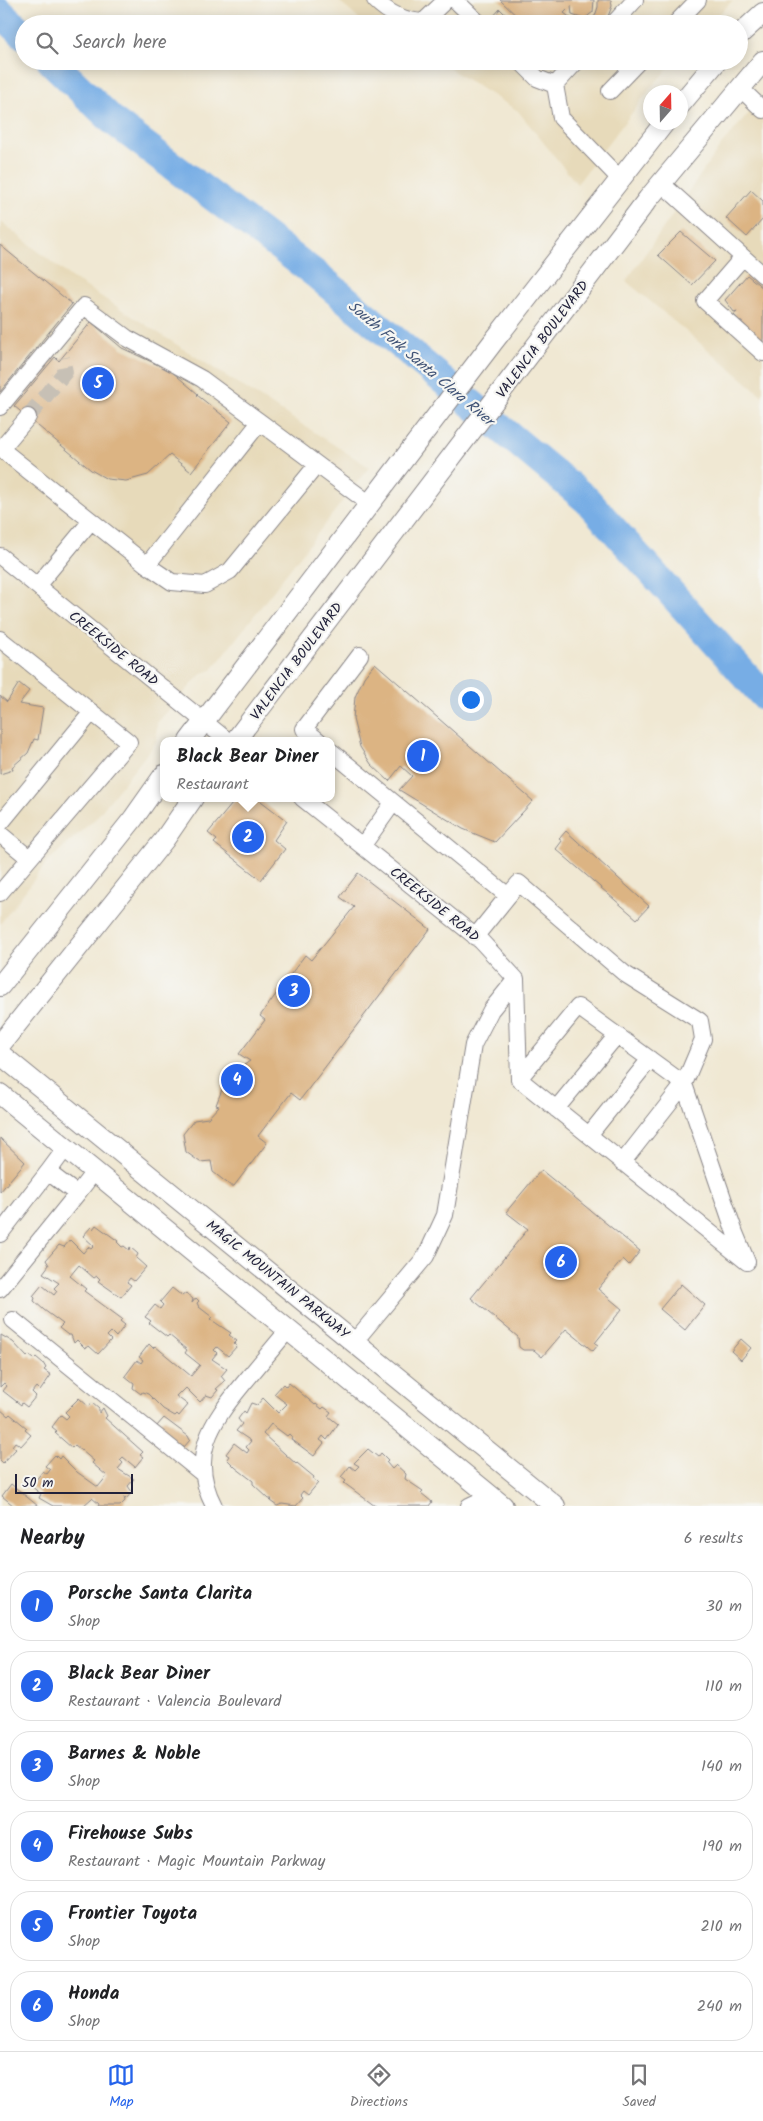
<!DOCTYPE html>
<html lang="en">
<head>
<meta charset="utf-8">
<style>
	:root { --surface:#fff; --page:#f6f6f6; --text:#202124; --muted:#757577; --line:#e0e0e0; --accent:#2563eb }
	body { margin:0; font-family:Kalam,sans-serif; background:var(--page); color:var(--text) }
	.compass { position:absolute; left:643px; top:85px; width:45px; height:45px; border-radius:50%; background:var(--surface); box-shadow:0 2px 12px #0003; rotate:20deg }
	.scale { position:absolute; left:15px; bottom:12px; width:118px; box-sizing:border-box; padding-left:5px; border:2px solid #22223b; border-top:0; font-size:14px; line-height:18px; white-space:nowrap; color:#22223b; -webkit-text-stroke:4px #f6f6f2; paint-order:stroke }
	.you { position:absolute; left:470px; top:699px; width:18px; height:18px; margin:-12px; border:4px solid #fff; border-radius:50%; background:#1a73e8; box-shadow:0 0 0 8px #1a73e833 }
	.badge { display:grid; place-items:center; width:32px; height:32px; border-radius:50%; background:var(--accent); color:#fff; font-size:16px; font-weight:700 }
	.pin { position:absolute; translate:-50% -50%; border:2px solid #fff; box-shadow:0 1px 5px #0006 }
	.popup { position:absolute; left:160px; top:737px; width:175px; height:65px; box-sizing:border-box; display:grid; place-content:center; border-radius:10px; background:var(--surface); filter:drop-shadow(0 1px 4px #0005); font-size:16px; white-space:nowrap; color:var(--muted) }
	.popup b { font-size:19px; color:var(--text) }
	.popup::after { content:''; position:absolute; left:50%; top:100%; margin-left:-10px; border:10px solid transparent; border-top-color:var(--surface) }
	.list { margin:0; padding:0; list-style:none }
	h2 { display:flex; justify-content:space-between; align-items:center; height:65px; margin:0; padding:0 20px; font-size:21px }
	h2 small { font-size:16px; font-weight:400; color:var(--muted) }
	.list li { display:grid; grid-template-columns:32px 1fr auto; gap:15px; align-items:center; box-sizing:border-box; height:70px; margin:0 10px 10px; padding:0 10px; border:1px solid var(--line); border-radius:20px }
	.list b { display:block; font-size:19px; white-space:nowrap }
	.list p { margin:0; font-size:16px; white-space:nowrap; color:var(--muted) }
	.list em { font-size:16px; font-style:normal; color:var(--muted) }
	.icon { flex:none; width:28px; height:28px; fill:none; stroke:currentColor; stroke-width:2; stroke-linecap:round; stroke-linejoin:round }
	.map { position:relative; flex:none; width:763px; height:1506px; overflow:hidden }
	.search { position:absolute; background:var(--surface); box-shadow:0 2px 12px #0003; left:15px; right:15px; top:15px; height:55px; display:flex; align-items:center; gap:12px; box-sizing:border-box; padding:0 18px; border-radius:28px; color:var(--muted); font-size:19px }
	.sheet { height:545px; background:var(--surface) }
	nav { display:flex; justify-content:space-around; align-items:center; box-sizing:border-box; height:70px; border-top:1px solid var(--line); background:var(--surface); font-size:14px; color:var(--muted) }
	nav a { display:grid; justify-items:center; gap:2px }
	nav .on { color:var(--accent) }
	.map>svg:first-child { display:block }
	.built { fill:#e7daba }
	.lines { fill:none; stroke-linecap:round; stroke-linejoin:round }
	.river { stroke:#77ade5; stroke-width:29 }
	.building { fill:#dcb483 }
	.minor-tunnel { stroke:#c7c0b5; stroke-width:16; stroke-dasharray:16 8; stroke-linecap:butt }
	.minor-casing { stroke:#898587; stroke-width:18 }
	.major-casing { stroke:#898587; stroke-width:22 }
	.minor { stroke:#fff; stroke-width:16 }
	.major { stroke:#fff; stroke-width:20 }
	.labels { text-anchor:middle; stroke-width:4.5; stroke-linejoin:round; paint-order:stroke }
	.street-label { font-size:14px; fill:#22223b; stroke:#f6f6f2 }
	.water-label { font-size:15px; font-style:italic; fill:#405376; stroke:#f6f6f2 }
</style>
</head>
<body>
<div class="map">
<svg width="763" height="1506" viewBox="0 0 763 1506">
	<rect width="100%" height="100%" fill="#f6f6f2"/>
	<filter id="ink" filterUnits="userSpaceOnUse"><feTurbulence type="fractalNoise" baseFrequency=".02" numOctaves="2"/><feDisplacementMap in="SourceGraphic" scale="10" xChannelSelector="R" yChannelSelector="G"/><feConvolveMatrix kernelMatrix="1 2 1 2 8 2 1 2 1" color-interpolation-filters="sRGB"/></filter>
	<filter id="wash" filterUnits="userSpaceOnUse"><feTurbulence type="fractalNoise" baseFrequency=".0096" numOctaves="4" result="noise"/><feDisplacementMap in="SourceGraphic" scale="20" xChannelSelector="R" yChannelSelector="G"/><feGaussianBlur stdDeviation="1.12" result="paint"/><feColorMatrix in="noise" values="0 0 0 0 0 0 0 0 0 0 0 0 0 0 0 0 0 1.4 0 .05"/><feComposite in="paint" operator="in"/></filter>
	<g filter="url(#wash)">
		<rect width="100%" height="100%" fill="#f0e8d3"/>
		<path class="built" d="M338 0H733L710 24H364Z
			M437 61H675L655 83 577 184 518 111Z
			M763 97V396L626 281 722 144Z
			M0 221 72 278 369 467 212 670 202 673 157 723 156 742 96 818 48 861 0 924Z"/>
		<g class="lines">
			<path class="river" d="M0 12 24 35
				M51 61 113 121 318 276 587 500 763 695"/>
		</g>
		<g id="blocks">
			<path class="building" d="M500 0H594L593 12 584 19 572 15 571 6 564 13 572 19 582 23 595 16 598 7V0H611L612 6 605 24H561L564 21 559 17 553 24H525Z
				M500 9 515 24H496L491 19Z
				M751 190 763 201V219L747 237 726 218Z
				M681 232 715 261 692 285 658 255Z
				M0 245 72 304 0 392Z
				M747 275 763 288V343L734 315 737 311 734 312 725 300Z
				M91 322 122 348 171 371 198 394 197 395 231 422 191 472 170 455 148 475 126 481 107 479 91 470 14 406 55 357 59 361Z
				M375 663 533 801 495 842 463 829 401 791 399 790 412 776 401 766 389 781 371 764 360 747 353 719 355 697 364 677Z
				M19 683 29 691 19 704 43 708 38 740 34 739 28 753 12 767 13 770 0 774V696L7 702Z
				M237 798H257L287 821 274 840 285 849 261 880 214 843 217 840 208 833Z
				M566 831 649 906 637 919 556 849 562 841 559 839Z
				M358 873 430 929 300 1100 291 1093 258 1136 267 1143 234 1186H231L213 1172 211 1161 200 1162 186 1152 183 1134 194 1120 208 1118 219 1106 216 1105 223 1087 234 1072 250 1061 239 1054 265 1020 260 1016 305 955 311 960 354 907 340 897Z
				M0 1138 25 1162 0 1192Z
				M541 1170 640 1251 629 1265 623 1259 598 1289 622 1309 595 1343 598 1345 593 1351 566 1329 542 1357 534 1350H523L519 1347 518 1337 471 1298 528 1229 506 1212Z
				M96 1225 118 1241 117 1242 122 1247 124 1246 129 1250 130 1247 138 1254 136 1258 146 1267 134 1281 130 1278 127 1282 131 1285 121 1297 98 1281 100 1279 97 1276 94 1278 79 1265 70 1276 86 1289 84 1291 122 1319 120 1321 125 1325 116 1337 111 1332 107 1336 111 1340 98 1354 89 1346 85 1348 77 1340 74 1343 71 1335H68L59 1328 63 1324 44 1310 34 1301 35 1298 33 1296 42 1285 54 1295 57 1291 54 1288 59 1283 43 1273 49 1265 46 1260 59 1245 64 1247 70 1240 83 1253 88 1247 91 1249 94 1246 83 1236 91 1227 93 1229Z
				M681 1284 705 1305 685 1330 660 1309Z
				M172 1288 182 1296 186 1293 193 1299 192 1303 196 1298 199 1301 197 1303 199 1307 212 1317 210 1319 231 1333 229 1335 237 1341 234 1344 237 1346 228 1356 217 1347 214 1350 217 1353 212 1359 227 1369 221 1376 225 1381 216 1389 218 1390 212 1397 206 1395 200 1402 186 1388 181 1393 180 1392 176 1396 188 1405 179 1416 177 1414 175 1416 163 1409 148 1394 142 1392 141 1394 133 1388 134 1383 125 1376 137 1360 141 1363 143 1360 139 1357 149 1344 153 1348 155 1346 191 1376 200 1365 185 1353 187 1350 169 1335 167 1337 149 1323 151 1321 145 1317 155 1305 160 1309 163 1305 160 1302Z
				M1 1335 13 1342 27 1357 29 1355 34 1359 36 1357 43 1363 46 1368 44 1370 51 1375 40 1391 36 1387 32 1392 36 1396 27 1407 22 1403 21 1405 3 1391 7 1386 4 1383 0 1387Z
				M741 1339 751 1348 741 1360 731 1351Z
				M289 1383 315 1405 316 1404 322 1409 324 1407 331 1412 328 1416 338 1424 327 1440 323 1436 320 1440 324 1443 314 1456 291 1439 292 1437 289 1434 287 1436 271 1424 263 1434 296 1464 297 1463 314 1477 313 1479 318 1483 308 1495 303 1491 300 1495 303 1498 296 1506 282 1504 277 1506 270 1501 272 1499H269L253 1484V1481L236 1468 227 1459 229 1456 226 1454 234 1443 247 1453 249 1450 246 1447 251 1441 236 1431 242 1424 238 1419 244 1411 246 1413 251 1403 257 1405 263 1398 278 1413 287 1404 274 1394 283 1384 286 1387Z
				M79 1398 88 1406 92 1403 99 1409V1413L103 1408 107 1416 105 1418 143 1452 140 1455 143 1457 135 1467 123 1457 120 1460 123 1463 118 1469 134 1479 128 1486 132 1492 126 1499 124 1497 125 1501 120 1506H98L99 1504 92 1498 83 1506H53L39 1498 41 1494 31 1486 43 1471 47 1474 50 1470 45 1466 55 1455 59 1459 61 1456 77 1472 98 1487 107 1476 92 1463 94 1461 75 1445 72 1448 55 1433 57 1431 52 1427 61 1415 66 1419 69 1416 65 1412Z
				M0 1409 8 1416 10 1414 27 1428 25 1430 31 1435 21 1446 15 1442 12 1446 16 1449 3 1463 0 1460Z
				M164 1418 188 1436 190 1440 184 1447 180 1446 156 1427Z
				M368 1449 378 1457 381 1453 388 1460 386 1462 392 1469 396 1465 406 1474 405 1479 423 1491 421 1493 432 1502 429 1506H375L344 1483 346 1481 341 1477 350 1466 355 1470 359 1466 354 1463Z
				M11 1484 38 1506H14L2 1496Z"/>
		</g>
	</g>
	<g filter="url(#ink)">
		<use href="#blocks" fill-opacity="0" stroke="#898587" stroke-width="1"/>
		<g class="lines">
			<path class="minor-tunnel" d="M28 417 65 372 62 358"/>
			<defs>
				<path id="minor" d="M375 0C388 13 404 21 423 22L446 0
					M455 0 480 24
					M613 24 635 0
					M675 24 698 0
					M520 61 537 78 555 85
					M577 61 555 85 561 118 620 179
					M740 88 763 110
					M610 91 639 61
					M661 183 763 275
					M743 257 705 301 763 353
					M0 407 84 306 127 338 202 379 260 422 147 565 1 449 28 417
					M260 422 370 504
					M0 556 228 741
					M147 565 172 582 205 585 230 571 316 466
					M37 586 91 521
					M0 639 129 742 0 893
					M319 741 304 729 360 655
					M332 752 508 896 475 937
					M302 798 481 941 516 979
					M0 824 92 712
					M0 834 29 858
					M363 845 393 803
					M508 896 519 883 625 974 700 1021 703 1039 684 1084 735 1233 747 1262 519 1079 516 979
					M519 1079 578 1007 684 1084 622 1163
					M556 1109 617 1035
					M589 1135 650 1059
					M48 1172 65 1149
					M77 1194 94 1172
					M0 1234 48 1172 77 1194 0 1289
					M13 1320 203 1474
					M355 1341 426 1256 445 1215 473 1045 491 1010 516 979
					M214 1506C188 1456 211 1423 243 1384 258 1366 273 1348 288 1330
					M469 1506 490 1496 489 1506"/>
				<path id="major" d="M739 35 763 13
					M680 105 717 61
					M189 741 493 342 665 122
					M235 741 648 199 763 61
					M0 986 133 819 164 775
					M0 1045 164 840 193 798
					M0 1054 555 1506
					M0 1094 503 1506"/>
			</defs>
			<use href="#minor" class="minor-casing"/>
			<use href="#major" class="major-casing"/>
			<use href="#minor" class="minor"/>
			<use href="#major" class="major"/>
		</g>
	</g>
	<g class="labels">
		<g class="street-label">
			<text transform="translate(542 339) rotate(-53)" y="5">VALENCIA BOULEVARD</text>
			<text transform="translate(114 648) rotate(39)" y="5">CREEKSIDE ROAD</text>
			<text transform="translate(296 661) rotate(-53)" y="5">VALENCIA BOULEVARD</text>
			<text transform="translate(435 904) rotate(39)" y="5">CREEKSIDE ROAD</text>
			<text transform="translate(278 1279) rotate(39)" y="5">MAGIC MOUNTAIN PARKWAY</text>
		</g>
		<g class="water-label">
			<text transform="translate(421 363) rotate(40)" y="5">South Fork Santa Clara River</text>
		</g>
	</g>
</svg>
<svg class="compass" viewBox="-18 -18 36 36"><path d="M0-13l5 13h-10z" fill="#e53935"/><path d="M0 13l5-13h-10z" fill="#757577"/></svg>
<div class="scale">50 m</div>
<div class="you"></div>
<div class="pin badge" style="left:423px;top:756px">1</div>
<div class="pin badge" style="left:248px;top:837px">2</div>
<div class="popup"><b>Black Bear Diner</b>Restaurant</div>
<div class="pin badge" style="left:294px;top:991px">3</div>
<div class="pin badge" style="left:237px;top:1080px">4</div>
<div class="pin badge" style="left:98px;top:383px">5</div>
<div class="pin badge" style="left:561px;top:1262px">6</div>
<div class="search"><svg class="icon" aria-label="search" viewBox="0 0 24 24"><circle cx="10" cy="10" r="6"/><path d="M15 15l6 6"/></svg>Search here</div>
</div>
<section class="sheet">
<h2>Nearby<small>6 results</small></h2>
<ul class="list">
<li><span class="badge">1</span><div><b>Porsche Santa Clarita</b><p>Shop</p></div><em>30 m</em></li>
<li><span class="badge">2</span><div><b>Black Bear Diner</b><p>Restaurant · Valencia Boulevard</p></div><em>110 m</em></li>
<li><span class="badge">3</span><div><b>Barnes &amp; Noble</b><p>Shop</p></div><em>140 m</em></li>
<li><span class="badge">4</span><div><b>Firehouse Subs</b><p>Restaurant · Magic Mountain Parkway</p></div><em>190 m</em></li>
<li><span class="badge">5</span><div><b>Frontier Toyota</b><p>Shop</p></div><em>210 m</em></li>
<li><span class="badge">6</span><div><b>Honda</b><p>Shop</p></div><em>240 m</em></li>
</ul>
</section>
<nav>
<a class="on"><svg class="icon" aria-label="map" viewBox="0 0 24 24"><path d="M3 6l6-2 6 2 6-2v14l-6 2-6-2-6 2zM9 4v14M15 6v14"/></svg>Map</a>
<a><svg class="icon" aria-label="directions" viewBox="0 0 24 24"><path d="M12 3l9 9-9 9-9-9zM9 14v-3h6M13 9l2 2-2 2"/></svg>Directions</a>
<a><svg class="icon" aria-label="saved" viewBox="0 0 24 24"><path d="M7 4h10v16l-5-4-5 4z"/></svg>Saved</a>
</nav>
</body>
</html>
